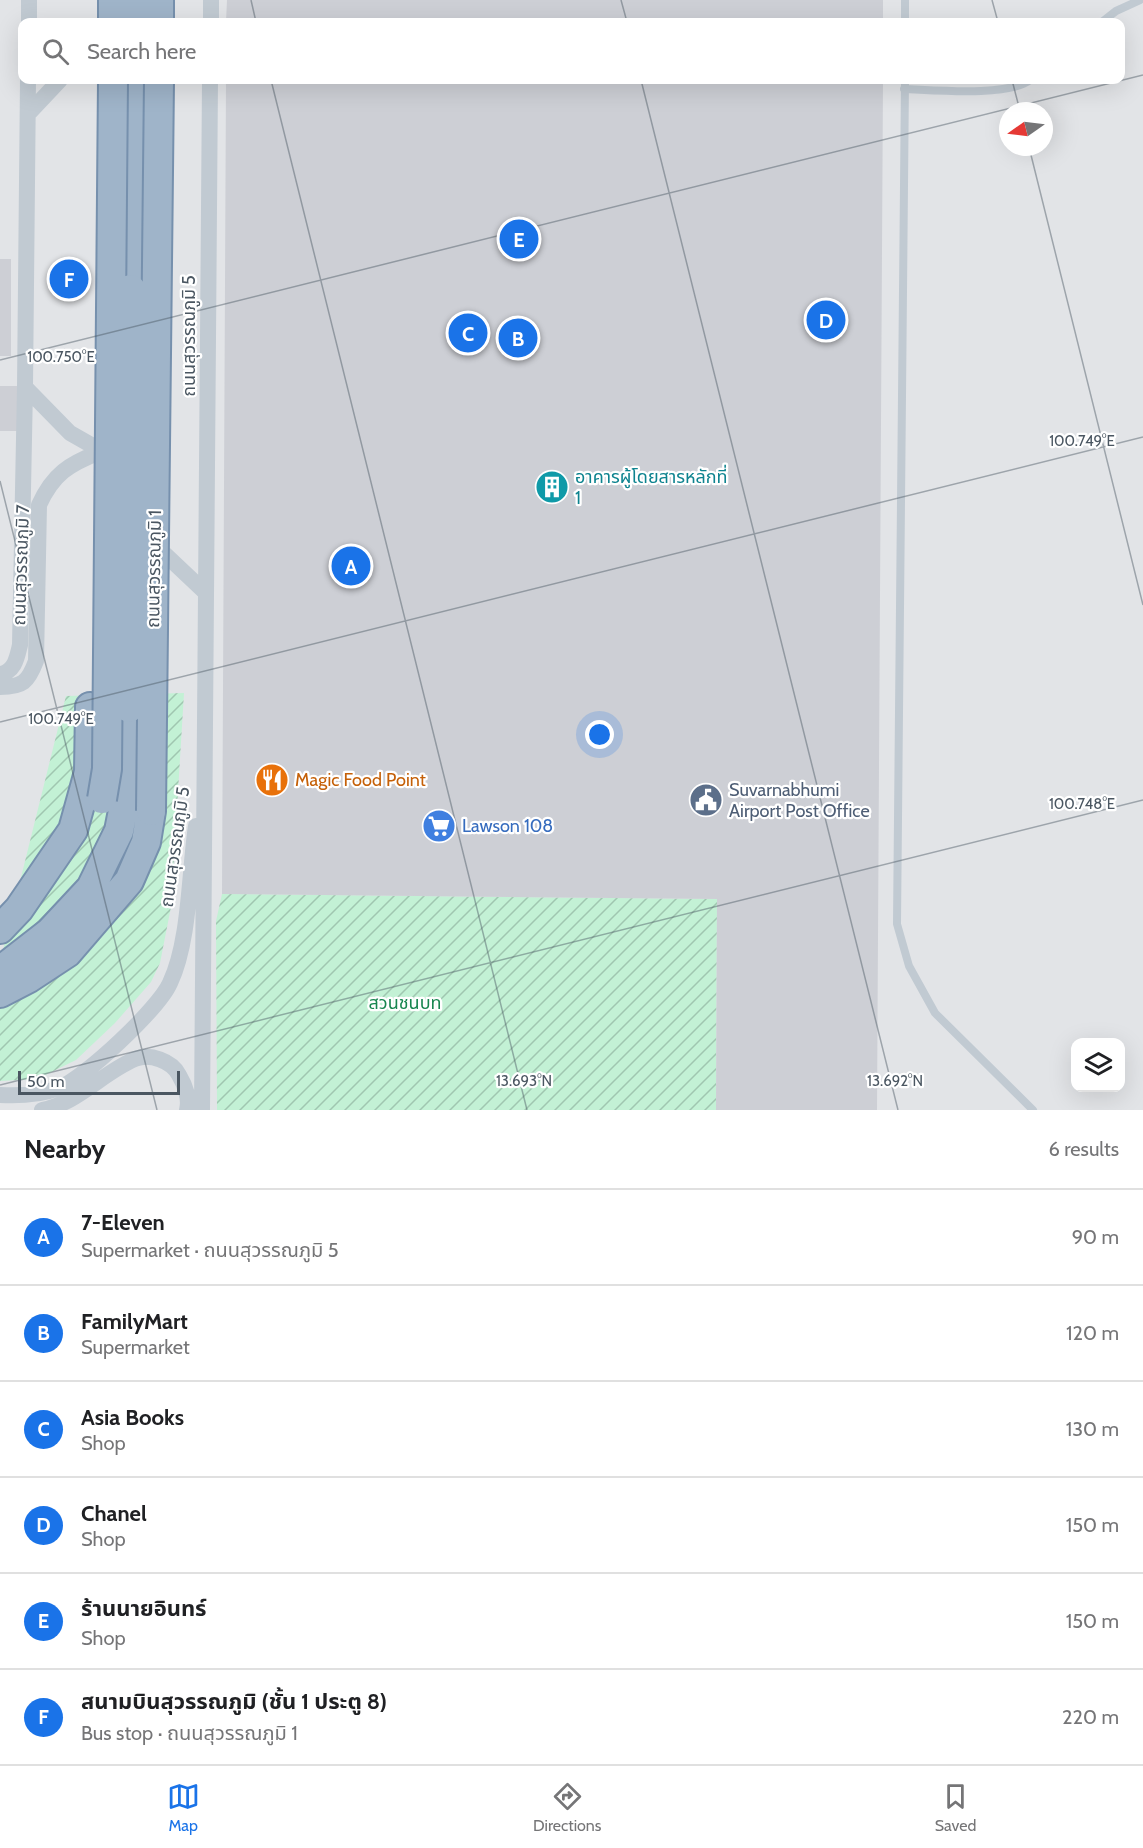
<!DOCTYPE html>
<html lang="en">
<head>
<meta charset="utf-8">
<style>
	:root { --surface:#fff; --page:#f2f2f2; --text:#202124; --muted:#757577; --line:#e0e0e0; --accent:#1a73e8 }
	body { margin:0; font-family:Cabin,"Noto Sans Thai",sans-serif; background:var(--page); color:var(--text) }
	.controls { position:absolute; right:18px; bottom:18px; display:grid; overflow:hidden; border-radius:12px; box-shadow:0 6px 24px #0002 }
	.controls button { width:54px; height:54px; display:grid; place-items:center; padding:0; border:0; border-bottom:2px solid var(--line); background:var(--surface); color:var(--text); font:30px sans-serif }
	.compass { position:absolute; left:999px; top:102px; width:54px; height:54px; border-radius:50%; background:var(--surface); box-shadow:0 6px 24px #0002; rotate:256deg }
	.scale { position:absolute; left:18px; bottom:15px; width:162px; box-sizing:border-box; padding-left:6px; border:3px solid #4a5661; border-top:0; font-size:16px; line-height:21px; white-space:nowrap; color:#4a5661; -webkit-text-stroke:4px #fff; paint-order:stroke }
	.you { position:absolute; left:600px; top:735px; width:21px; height:21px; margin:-15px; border:4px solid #fff; border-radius:50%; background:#1a73e8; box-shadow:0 0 0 9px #1a73e833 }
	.badge { display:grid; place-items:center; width:39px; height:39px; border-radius:50%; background:var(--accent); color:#fff; font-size:20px; font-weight:700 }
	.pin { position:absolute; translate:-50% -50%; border:3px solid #fff; box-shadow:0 2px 6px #0006 }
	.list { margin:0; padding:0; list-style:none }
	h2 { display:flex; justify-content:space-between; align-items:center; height:78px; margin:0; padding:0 24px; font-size:26px }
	h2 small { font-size:20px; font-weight:400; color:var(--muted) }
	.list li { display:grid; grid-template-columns:39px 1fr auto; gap:18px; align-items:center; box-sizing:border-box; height:96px; padding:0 24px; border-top:2px solid var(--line) }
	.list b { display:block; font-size:22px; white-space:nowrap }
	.list p { margin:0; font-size:20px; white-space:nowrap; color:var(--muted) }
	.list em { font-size:20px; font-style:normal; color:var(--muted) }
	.icon { flex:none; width:33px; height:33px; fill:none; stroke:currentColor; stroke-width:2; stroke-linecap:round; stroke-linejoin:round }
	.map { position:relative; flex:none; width:1143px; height:1110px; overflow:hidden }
	.search { position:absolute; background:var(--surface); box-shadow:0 6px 24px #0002; left:18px; right:18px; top:18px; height:66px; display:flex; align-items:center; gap:15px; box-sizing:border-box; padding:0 21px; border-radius:12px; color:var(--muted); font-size:22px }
	.sheet { height:654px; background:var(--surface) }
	nav { display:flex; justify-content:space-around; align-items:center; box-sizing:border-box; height:84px; border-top:2px solid var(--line); background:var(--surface); font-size:16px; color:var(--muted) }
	nav a { display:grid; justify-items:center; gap:3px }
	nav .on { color:var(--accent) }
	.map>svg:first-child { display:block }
	.airport { fill:#e2e4e7; fill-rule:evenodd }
	.garden { fill:url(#garden-furrows) }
	.building { fill:#cdcfd5 }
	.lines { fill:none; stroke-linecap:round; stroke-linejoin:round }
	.trunk-casing { stroke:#7690ad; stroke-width:32 }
	.service { stroke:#c1cad2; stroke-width:8 }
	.minor { stroke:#c1cad2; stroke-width:16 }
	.trunk { stroke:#9fb4c9; stroke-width:28 }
	.trunk-bridge-casing { stroke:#7690ad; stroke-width:32; stroke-linecap:butt }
	.trunk-bridge { stroke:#9fb4c9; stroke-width:28 }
	.ticks { fill:none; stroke:#4a5661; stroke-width:1.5; stroke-opacity:0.45 }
	.labels { text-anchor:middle; stroke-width:4.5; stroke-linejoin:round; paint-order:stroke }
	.street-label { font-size:18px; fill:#4a5661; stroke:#fff }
	.culture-label { font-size:18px; fill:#0d838f; stroke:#fff; text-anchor:start }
	.food-label { font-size:18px; fill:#c56008; stroke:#fff; text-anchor:start }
	.service-label { font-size:18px; fill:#4e5e75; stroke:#fff; text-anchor:start }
	.shop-label { font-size:18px; fill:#366cbe; stroke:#fff; text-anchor:start }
	.park-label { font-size:18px; fill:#17864f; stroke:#fff }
	.ticks-label { font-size:15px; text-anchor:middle; fill:#4a5661; stroke:#fff; stroke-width:4.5; stroke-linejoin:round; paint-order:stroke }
</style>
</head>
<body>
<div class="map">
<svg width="1143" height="1110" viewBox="0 0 1143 1110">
	<defs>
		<pattern id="garden-furrows" width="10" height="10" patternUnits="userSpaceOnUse" patternTransform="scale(1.5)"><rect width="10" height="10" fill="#c3f1d5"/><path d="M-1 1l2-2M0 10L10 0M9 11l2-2" fill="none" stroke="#a0c6b0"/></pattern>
	</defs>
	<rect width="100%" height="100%" fill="#f5f3f3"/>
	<path class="airport" d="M0 0H1143V1110H0ZM22 22H1120V80H22ZM1008 111H1044V147H1008ZM1076 1042H1120V1088H1076Z"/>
	<path class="garden" d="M184 693 171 907 160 963 151 982 115 1023 76 1060 37 1079 0 1081V962L66 696Z
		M222 894 717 899 716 1110H217L216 921Z"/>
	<path class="building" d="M227 0H883V22H226Z
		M226 80H883L877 1110H716L717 899 222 894Z
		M0 259H11V356H0Z
		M0 386H20V431H0Z"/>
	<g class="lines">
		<defs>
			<path id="trunk" d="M113 22V0
				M134 22V0
				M159 22V0
				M131 289 133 80
				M0 929 19 909 73 830 89 772 90 707
				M0 971 50 932 91 888 119 831 128 785 129 708
				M0 993 29 978 67 953 129 881 146 842 151 811"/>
		</defs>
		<use href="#trunk" class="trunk-casing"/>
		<path class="service" d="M905 22V0
			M1102 22 1116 11 1140 0
			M905 80 897 924 909 966 935 1013 1033 1110
			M904 89C934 90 1008 97 1030 80"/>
		<path class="minor" d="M29 22V0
			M211 22V0
			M28 80 25 387 70 433 107 454 112 461
			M28 114 60 80
			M152 542 206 593
			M0 674C15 672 17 657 20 645L25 387
			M0 687C23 687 28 682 36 661L39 505C53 474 69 464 100 452
			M0 1095C19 1096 40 1095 59 1088 85 1078 159 1008 170 983 190 941 189 872 196 826
			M42 1110C78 1103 102 1073 135 1059 150 1053 172 1061 179 1075 185 1085 190 1099 187 1110
			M202 1110C204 766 207 423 210 80"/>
		<use href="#trunk" class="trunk"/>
		<defs>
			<path id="trunk-bridge" d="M129 708 131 289
				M102 799 107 769 113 80
				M151 811 159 80"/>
		</defs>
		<use href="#trunk-bridge" class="trunk-bridge-casing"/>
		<use href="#trunk-bridge" class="trunk-bridge"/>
	</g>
	<path class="ticks" d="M251 0 256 22M621 0 627 22M992 0 998 22M271 80 527 1110M641 80 898 1110M1012 80 1020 111M1029 147 1143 605M0 360 1143 75M0 481 157 1110M0 722 1143 437M0 1085 1143 800"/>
	<defs>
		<symbol id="building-disc" viewBox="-11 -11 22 22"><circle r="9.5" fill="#0f9aa8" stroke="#fff"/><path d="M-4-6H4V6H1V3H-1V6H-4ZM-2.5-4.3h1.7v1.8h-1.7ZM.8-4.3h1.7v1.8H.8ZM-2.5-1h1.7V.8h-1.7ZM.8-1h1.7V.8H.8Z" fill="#fff"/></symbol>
		<symbol id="restaurant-disc" viewBox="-11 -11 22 22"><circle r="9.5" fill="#e8710a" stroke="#fff"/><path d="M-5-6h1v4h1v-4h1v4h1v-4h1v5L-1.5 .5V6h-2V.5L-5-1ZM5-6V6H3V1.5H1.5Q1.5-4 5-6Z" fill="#fff"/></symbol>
		<symbol id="civic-disc" viewBox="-11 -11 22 22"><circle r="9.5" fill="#5c6f8a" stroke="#fff"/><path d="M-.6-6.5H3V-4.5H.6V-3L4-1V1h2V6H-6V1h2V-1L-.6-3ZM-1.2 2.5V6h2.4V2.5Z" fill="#fff"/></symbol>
		<symbol id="supermarket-disc" viewBox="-11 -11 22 22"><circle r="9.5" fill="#3f7fe0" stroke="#fff"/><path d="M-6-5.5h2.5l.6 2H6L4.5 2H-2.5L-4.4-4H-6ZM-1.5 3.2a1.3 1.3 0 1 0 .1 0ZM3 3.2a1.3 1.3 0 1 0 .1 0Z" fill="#fff"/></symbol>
	</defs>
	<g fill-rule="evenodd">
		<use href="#building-disc" x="533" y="468" width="38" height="38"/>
		<use href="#restaurant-disc" x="253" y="761" width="38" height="38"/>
		<use href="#civic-disc" x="687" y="781" width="38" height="38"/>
		<use href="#supermarket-disc" x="420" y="807" width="38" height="38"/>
	</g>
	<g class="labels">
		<g class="street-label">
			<text transform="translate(189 336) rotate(-90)" y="6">ถนนสุวรรณภูมิ 5</text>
			<text transform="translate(21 565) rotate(-88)" y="6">ถนนสุวรรณภูมิ 7</text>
			<text transform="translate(154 569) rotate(-89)" y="6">ถนนสุวรรณภูมิ 1</text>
			<text transform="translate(175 847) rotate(-82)" y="6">ถนนสุวรรณภูมิ 5</text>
		</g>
		<g class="culture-label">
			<text x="575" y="483">อาคารผู้โดยสารหลักที่<tspan x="575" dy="21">1</tspan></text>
		</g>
		<g class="food-label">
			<text x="295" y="786">Magic Food Point</text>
		</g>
		<g class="service-label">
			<text x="729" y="796">Suvarnabhumi<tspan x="729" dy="21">Airport Post Office</tspan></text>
		</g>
		<g class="shop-label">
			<text x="462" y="832">Lawson 108</text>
		</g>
		<g class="park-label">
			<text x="405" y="1009">สวนชนบท</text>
		</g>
	</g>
	<g class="ticks-label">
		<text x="61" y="362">100.750°E</text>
		<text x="1082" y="446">100.749°E</text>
		<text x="61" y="724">100.749°E</text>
		<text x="1082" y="809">100.748°E</text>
		<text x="524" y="1086">13.693°N</text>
		<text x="895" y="1086">13.692°N</text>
	</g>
</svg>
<div class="controls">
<button><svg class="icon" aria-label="layers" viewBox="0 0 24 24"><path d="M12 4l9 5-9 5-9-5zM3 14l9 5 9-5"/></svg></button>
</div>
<svg class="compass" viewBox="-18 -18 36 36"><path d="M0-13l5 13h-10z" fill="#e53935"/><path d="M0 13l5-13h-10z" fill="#757577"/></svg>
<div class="scale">50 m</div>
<div class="you"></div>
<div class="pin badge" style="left:351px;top:566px">A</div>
<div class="pin badge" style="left:518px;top:338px">B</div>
<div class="pin badge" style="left:468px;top:333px">C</div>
<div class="pin badge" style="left:826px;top:320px">D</div>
<div class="pin badge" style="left:519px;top:239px">E</div>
<div class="pin badge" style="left:69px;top:279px">F</div>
<div class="search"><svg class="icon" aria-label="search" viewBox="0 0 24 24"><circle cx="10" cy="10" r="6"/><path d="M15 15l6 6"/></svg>Search here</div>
</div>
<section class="sheet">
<h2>Nearby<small>6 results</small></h2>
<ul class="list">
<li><span class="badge">A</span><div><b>7-Eleven</b><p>Supermarket · ถนนสุวรรณภูมิ 5</p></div><em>90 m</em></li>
<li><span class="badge">B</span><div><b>FamilyMart</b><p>Supermarket</p></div><em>120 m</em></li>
<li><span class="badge">C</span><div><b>Asia Books</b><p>Shop</p></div><em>130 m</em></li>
<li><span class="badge">D</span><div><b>Chanel</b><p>Shop</p></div><em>150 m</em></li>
<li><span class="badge">E</span><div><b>ร้านนายอินทร์</b><p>Shop</p></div><em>150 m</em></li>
<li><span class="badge">F</span><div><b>สนามบินสุวรรณภูมิ (ชั้น 1 ประตู 8)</b><p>Bus stop · ถนนสุวรรณภูมิ 1</p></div><em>220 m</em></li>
</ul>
</section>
<nav>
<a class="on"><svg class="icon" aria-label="map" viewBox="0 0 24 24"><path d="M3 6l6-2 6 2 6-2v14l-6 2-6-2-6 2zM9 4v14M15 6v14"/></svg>Map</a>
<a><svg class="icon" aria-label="directions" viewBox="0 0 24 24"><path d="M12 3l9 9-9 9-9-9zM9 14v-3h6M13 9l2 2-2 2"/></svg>Directions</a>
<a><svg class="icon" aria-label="saved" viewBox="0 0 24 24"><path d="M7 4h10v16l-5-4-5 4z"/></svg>Saved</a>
</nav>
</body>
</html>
